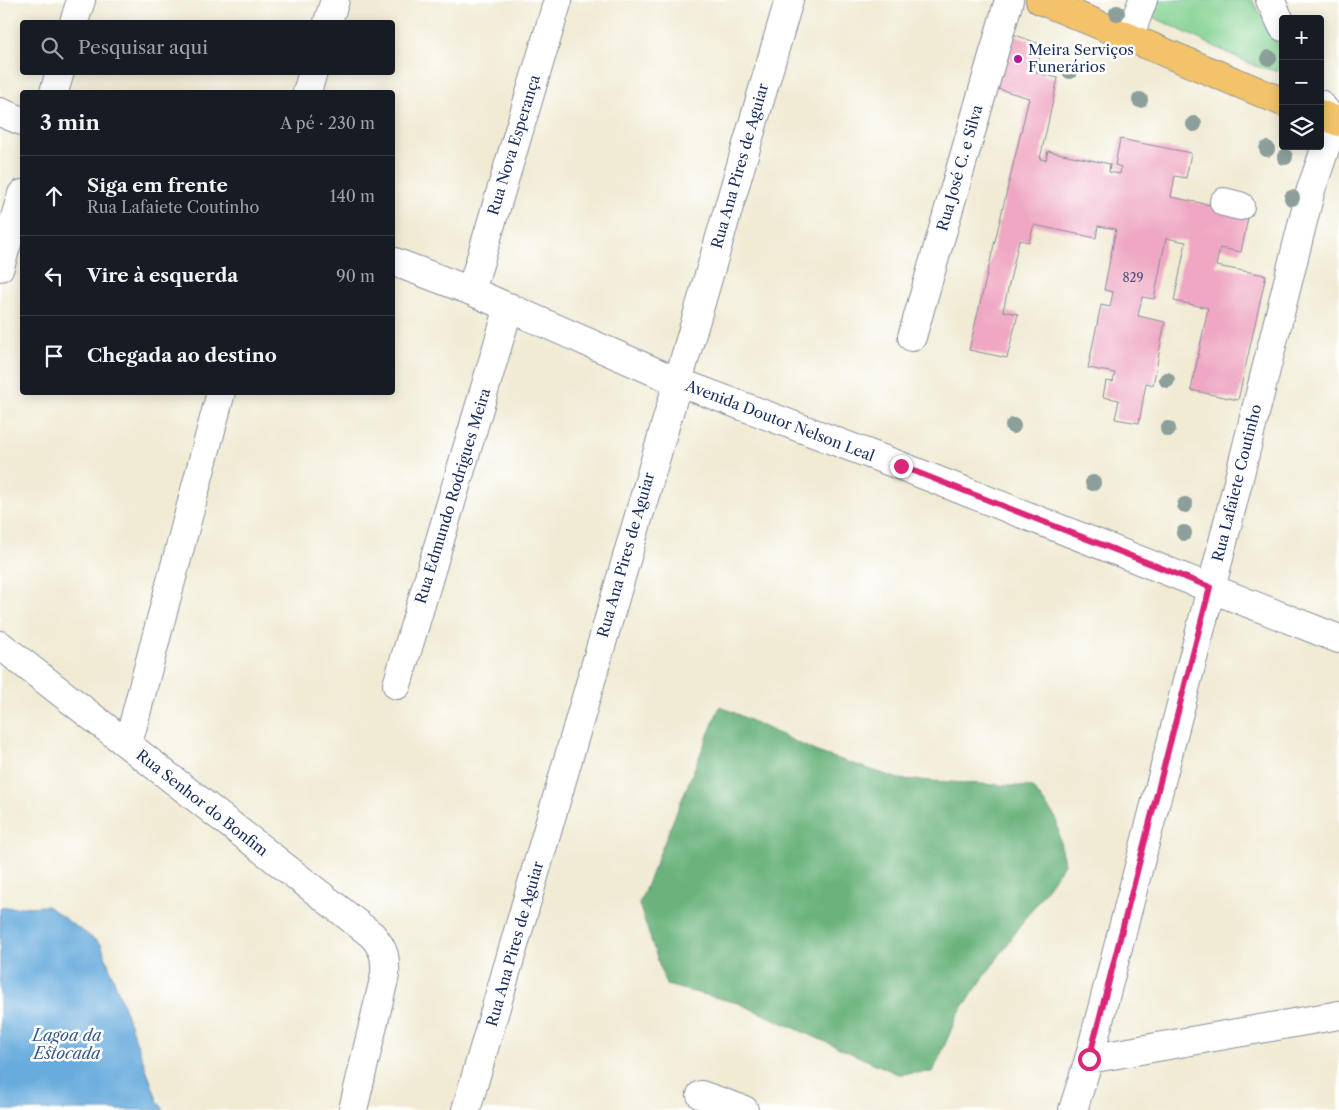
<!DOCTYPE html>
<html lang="pt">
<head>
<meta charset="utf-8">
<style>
	:root { --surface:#171b24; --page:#242831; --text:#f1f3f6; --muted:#9ea1a6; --line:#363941 }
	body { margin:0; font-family:"Libre Caslon Text",serif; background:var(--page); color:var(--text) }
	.controls { position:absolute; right:15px; top:15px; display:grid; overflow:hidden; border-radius:5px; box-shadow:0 2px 12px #0003 }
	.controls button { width:45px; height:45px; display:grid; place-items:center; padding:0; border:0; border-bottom:1px solid var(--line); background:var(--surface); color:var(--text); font:25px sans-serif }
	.stop { position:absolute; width:15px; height:15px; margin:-11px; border:4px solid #db2777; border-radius:50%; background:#fff }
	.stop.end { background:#db2777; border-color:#fff; box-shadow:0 1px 5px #0008 }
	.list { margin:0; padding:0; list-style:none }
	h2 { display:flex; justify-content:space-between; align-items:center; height:65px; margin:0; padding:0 20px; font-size:21px }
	h2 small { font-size:16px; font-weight:400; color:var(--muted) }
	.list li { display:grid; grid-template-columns:32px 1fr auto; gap:15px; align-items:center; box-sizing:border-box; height:80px; padding:0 20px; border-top:1px solid var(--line) }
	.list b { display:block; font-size:19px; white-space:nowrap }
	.list p { margin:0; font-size:16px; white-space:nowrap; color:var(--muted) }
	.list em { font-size:16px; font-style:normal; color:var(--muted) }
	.icon { flex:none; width:28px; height:28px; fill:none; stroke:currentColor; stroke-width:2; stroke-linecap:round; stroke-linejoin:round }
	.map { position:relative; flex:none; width:1339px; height:1110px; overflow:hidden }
	.search { position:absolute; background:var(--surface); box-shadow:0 2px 12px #0003; left:20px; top:20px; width:375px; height:55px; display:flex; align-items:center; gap:12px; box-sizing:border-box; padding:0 18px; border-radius:5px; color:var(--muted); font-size:19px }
	.panel { position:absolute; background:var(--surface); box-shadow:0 2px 12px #0003; left:20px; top:90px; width:375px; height:305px; border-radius:5px }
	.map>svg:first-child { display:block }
	.green { fill:#83d191; stroke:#4f8078 }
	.forest { fill:#6ab37b; stroke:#42716c }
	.water { fill:#67acdd; stroke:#416e9e }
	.building { fill:#efa7c3 }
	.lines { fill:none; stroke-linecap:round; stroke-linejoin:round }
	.minor-casing { stroke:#868d99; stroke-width:30 }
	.major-casing { stroke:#868d99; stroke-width:30 }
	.minor { stroke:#fff; stroke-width:28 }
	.major { stroke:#f2c36a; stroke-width:28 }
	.tree { fill:#8c9f9b }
	.route { stroke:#db2777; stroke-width:6 }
	.poi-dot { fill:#b5179e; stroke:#fff; stroke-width:2 }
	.labels { text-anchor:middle; stroke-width:5; stroke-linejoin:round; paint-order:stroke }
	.number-label { font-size:12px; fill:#504d77 }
	.poi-label { font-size:15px; fill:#1b2f5e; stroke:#fff; text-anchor:start }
	.street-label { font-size:15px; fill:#1b2f5e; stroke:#fff }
	.water-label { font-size:16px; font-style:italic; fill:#365b8a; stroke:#fff }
</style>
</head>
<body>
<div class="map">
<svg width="1339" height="1110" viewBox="0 0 1339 1110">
	<rect width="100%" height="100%" fill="#fff"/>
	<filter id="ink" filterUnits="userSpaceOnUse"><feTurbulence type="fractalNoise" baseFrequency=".02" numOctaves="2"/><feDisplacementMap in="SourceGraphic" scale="10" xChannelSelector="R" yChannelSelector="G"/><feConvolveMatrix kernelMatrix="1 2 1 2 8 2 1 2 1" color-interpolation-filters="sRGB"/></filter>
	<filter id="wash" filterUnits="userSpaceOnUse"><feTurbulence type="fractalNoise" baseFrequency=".0096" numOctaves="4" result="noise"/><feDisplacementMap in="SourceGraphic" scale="20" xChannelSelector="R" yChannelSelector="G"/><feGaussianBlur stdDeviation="1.12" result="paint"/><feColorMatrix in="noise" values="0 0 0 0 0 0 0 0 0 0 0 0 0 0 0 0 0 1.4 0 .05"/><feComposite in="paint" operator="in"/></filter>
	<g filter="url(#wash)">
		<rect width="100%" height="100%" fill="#f1ebd4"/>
		<path class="green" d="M1153 0H1252C1263 21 1283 43 1283 67L1277 71 1255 66 1151 16Z"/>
		<path class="forest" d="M720 706 817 752 899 779 1032 787 1056 818 1064 864 958 1014 933 1072 898 1074 738 1003 666 985 639 904Z"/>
		<path class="water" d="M47 906 101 944 158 1102 164 1110H0V908Z"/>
		<g id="blocks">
			<path class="building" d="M1005 31 1042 45 1036 73 1058 78 1040 159 1046 160 1048 151 1110 164 1109 172 1120 174 1121 167 1115 165 1120 139 1191 153 1186 178 1175 176 1171 197 1249 213 1241 252 1220 248 1216 266 1266 275 1238 400 1191 390 1208 308 1174 301 1186 242 1166 238 1154 299 1142 297 1138 316 1165 322 1153 385 1146 383 1139 423 1115 419 1119 400 1103 397 1106 381 1113 382 1115 373 1088 368 1101 305 1110 307 1113 292 1104 290 1116 229 1098 226 1096 238 1034 225 1029 242 1019 240 1003 311 1018 314 1007 358 969 350 1029 98 988 86Z"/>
		</g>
	</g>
	<g filter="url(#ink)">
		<use href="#blocks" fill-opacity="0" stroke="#868d99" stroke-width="1"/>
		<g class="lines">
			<defs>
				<path id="minor" d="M1270 0 1283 27
					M74 22 81 0
					M328 22 335 0
					M1129 37 1143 0
					M54 92 60 72
					M307 92 313 72
					M0 112 22 121
					M1224 202 1240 206
					M392 261 471 291 676 381 901 466 1339 639
					M0 267 22 194
					M471 291 558 0
					M912 337 1009 0
					M0 645 372 935C384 949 386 957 385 975L353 1110
					M397 685 509 307
					M128 744 221 392
					M1089 1059 1339 1015
					M701 1095 744 1110
					M466 1110 789 0
					M1073 1110 1089 1059 1219 558 1310 193C1315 175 1334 133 1329 117 1328 113 1323 108 1320 104"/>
				<path id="major" d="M1040 0 1283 102
					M1320 114 1339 122"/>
			</defs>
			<use href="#minor" class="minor-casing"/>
			<use href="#major" class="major-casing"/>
			<use href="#minor" class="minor"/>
			<use href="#major" class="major"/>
		</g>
		<g class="tree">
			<circle cx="1117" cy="13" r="8"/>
			<circle cx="1269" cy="58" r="8"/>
			<circle cx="1070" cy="71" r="8"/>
			<circle cx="1140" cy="100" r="8"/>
			<circle cx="1194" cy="124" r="8"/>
			<circle cx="1267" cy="149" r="8"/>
			<circle cx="1285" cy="157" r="8"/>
			<circle cx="1292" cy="198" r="8"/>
			<circle cx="1167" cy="380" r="8"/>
			<circle cx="1013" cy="426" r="8"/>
			<circle cx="1168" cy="429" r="8"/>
			<circle cx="1093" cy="483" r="8"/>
			<circle cx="1185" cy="505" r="8"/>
			<circle cx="1184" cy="533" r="8"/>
		</g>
	</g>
	<g class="lines" filter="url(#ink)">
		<path class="route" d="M901 466 1210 587 1089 1059"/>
	</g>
	<circle class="poi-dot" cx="1018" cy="59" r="5"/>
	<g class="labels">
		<g class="number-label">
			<text x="1133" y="282">829</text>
		</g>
		<g class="poi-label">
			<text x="1028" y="55">Meira Serviços<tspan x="1028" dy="17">Funerários</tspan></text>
		</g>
		<g class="street-label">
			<text transform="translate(514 145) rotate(-73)" y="5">Rua Nova Esperança</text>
			<text transform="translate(740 166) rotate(-74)" y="5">Rua Ana Pires de Aguiar</text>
			<text transform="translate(960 168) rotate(-74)" y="5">Rua José C. e Silva</text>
			<text transform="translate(780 421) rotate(21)" y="5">Avenida Doutor Nelson Leal</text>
			<text transform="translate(1237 483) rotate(-76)" y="5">Rua Lafaiete Coutinho</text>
			<text transform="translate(453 496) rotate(-73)" y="5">Rua Edmundo Rodrigues Meira</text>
			<text transform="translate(626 555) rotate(-74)" y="5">Rua Ana Pires de Aguiar</text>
			<text transform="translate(202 803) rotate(38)" y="5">Rua Senhor do Bonfim</text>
			<text transform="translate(515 944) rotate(-74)" y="5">Rua Ana Pires de Aguiar</text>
		</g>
		<g class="water-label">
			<text x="67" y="1041">Lagoa da<tspan x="67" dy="18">Estocada</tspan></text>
		</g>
	</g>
</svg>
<div class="controls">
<button>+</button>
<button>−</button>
<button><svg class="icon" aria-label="layers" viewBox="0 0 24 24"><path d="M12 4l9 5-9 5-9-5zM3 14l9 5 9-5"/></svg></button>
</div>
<div class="stop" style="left:1089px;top:1059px"></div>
<div class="stop end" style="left:901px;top:466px"></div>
<div class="search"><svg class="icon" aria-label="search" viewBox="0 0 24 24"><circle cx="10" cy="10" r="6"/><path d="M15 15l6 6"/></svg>Pesquisar aqui</div>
<section class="panel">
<h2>3 min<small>A pé · 230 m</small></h2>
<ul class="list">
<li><svg class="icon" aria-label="ahead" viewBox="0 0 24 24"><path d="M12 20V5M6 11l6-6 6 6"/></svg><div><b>Siga em frente</b><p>Rua Lafaiete Coutinho</p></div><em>140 m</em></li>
<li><svg class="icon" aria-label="left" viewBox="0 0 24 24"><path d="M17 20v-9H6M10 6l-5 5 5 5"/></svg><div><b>Vire à esquerda</b></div><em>90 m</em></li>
<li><svg class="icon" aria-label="arrive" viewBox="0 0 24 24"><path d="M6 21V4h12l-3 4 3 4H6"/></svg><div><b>Chegada ao destino</b></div></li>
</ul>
</section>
</div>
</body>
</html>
